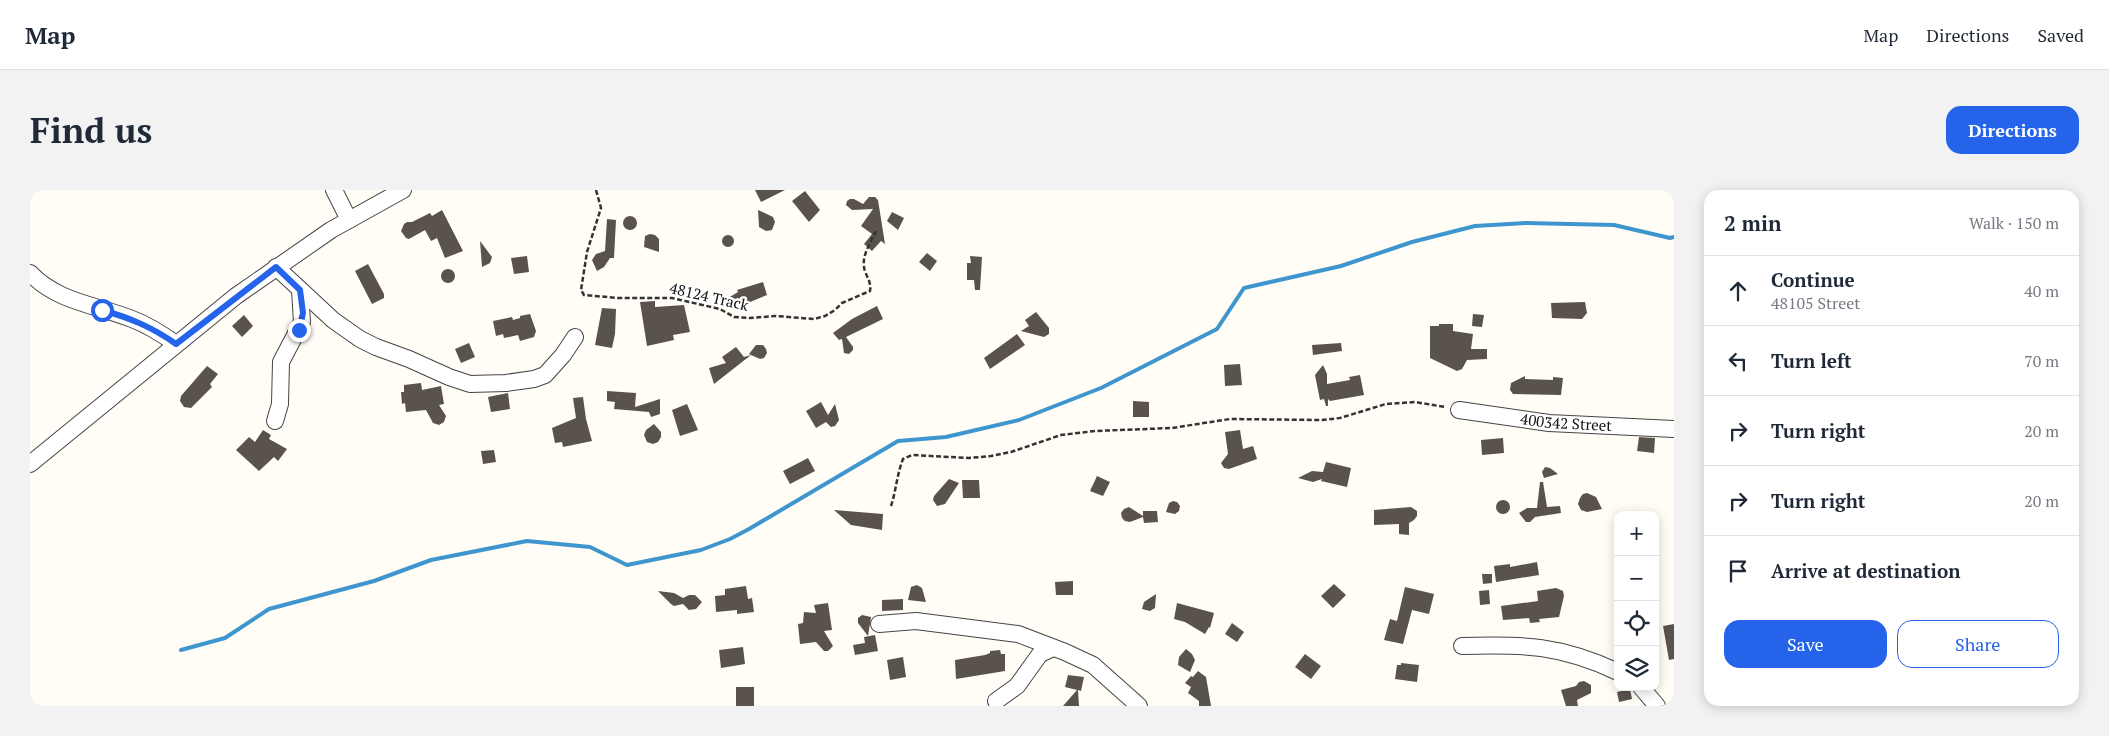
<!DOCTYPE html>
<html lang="en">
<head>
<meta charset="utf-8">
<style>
	:root { --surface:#fff; --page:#f2f2f3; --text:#1f2937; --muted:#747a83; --line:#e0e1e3; --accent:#2563eb }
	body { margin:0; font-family:"PT Serif",serif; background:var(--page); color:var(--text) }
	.controls { position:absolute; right:15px; bottom:15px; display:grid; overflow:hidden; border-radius:10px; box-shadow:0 2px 12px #0003 }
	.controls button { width:45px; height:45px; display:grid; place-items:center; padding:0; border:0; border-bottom:1px solid var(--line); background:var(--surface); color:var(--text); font:25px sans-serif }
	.stop { position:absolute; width:15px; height:15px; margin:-11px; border:4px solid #2563eb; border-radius:50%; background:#fff }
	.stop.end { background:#2563eb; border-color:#fff; box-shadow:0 1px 5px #0008 }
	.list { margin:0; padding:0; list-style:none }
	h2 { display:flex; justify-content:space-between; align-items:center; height:65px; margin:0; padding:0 20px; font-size:21px }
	h2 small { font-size:16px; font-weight:400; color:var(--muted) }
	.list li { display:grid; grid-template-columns:32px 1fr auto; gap:15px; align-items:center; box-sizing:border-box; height:70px; padding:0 20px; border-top:1px solid var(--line) }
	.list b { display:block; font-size:19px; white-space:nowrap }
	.list p { margin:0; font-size:16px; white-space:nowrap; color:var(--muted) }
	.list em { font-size:16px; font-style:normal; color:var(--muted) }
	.actions { display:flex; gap:10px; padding:15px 20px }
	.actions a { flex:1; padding:11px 0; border:1px solid var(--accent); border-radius:15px; text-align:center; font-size:18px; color:var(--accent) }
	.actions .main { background:var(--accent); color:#fff }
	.icon { flex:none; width:28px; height:28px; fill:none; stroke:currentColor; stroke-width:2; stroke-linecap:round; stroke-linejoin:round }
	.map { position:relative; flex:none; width:1644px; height:516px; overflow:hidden; border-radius:15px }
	header { display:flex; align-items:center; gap:30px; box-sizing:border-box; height:70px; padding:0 25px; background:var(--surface); border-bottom:1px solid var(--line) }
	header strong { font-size:24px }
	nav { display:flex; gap:28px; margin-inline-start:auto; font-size:18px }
	.intro { display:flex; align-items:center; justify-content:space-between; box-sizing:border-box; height:120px; padding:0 30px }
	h1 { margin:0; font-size:35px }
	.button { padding:12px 22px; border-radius:15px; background:var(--accent); color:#fff; font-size:18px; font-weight:700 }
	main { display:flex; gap:30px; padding:0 30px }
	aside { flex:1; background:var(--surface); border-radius:15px; box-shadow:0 2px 12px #0003 }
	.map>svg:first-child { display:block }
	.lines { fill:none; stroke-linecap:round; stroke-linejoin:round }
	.stream { stroke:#3f96cf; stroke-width:4 }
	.building { fill:#5a524d }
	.minor-casing { stroke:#444; stroke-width:18 }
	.path { stroke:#333; stroke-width:2.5; stroke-dasharray:5 2.5; stroke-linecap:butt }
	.minor { stroke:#fff; stroke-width:16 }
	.route { stroke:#2563eb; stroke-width:6 }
	.labels { text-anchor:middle; stroke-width:5; stroke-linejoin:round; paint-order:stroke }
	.street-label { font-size:15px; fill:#111; stroke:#fff }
</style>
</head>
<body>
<header>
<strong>Map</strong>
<nav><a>Map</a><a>Directions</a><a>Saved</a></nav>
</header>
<div class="intro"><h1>Find us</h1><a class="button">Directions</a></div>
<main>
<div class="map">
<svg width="1644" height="516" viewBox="0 0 1644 516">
	<rect width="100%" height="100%" fill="#fffdf5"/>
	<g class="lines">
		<path class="stream" d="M151 460 195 448 239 419 344 391 401 370 497 351 560 357 597 375 671 360 700 349 719 339 868 251 916 247 989 230 1071 198 1187 139 1214 98 1311 76 1382 52 1445 36 1496 33 1584 35 1640 48 1644 47"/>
	</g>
	<path class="building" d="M725 0H755L731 12Z
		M775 1 790 20 779 32 762 11Z
		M839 7H845L848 10 855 54 851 51 842 61 834 54 842 44 831 36 843 19 822 20 816 15 817 11 820 9H824L833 14Z
		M412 20 433 61 415 68 407 48 401 51 395 40 379 49 376 48 371 41 374 34 377 32H382L400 23 402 26Z
		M728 20 743 27 745 32 742 40 736 41 729 37Z
		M862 22 874 28 868 40 857 31Z
		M593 33a7 7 0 1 1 14 0a7 7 0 1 1-14 0Z
		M577 29 586 30 584 68H580L574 77 567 81 562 70 566 64 575 61Z
		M620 44 625 45 629 49V62L614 57 615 46Z
		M692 51a6 6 0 1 1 12 0a6 6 0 1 1-12 0Z
		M450 51 462 67 460 73 452 77Z
		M897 63 907 71 900 81 889 72Z
		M497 66 499 82 484 84 481 68Z
		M940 66 952 67 950 100H945L944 90H937V73H941Z
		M338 74 354 104V108L342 114 325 81Z
		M411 86a7 7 0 1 1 14 0a7 7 0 1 1-14 0Z
		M733 92 737 105 713 115 712 113 703 116 699 113 698 108 708 102 707 100Z
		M625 111V117L654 115 660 142 643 145 644 150 617 156 610 112Z
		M1555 112 1557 123 1552 129 1522 128 1521 113Z
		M847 116 853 129 816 147 823 157V160L819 164 814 163 812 149 809 150 803 143 822 129Z
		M572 118 586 119 585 144 582 158 565 155Z
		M1006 122 1019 138V144L1014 147 991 141 999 136 995 130Z
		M500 124 506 141 504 147 490 151 488 145 474 148 473 144 466 146 463 131 482 127 483 130 490 128V126Z
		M1443 124 1454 125 1452 137 1442 136Z
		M214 125 223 136 212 147 202 136Z
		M1409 134H1423V141L1443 144 1441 159H1457V169L1437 170 1432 179 1427 181 1400 168V136H1409Z
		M987 144 995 155 960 179 954 168Z
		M439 153 445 167 431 173 425 159Z
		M1311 153 1312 161 1283 165 1282 155Z
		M726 155H733L736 159 737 163 734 168 730 169 721 165 684 194 679 178 696 173 692 167 706 157 714 167 721 165 719 164Z
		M1210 174 1212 195 1195 196 1194 175Z
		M1293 175 1297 184V194L1320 190 1319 187 1330 185 1334 205 1300 211 1298 209V216H1296L1294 209 1290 210 1285 185Z
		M177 176 188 184 180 194 182 197 161 218 154 217 150 211 151 206Z
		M1495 186V189L1523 190V187L1533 188 1531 205 1483 204 1480 200 1481 193Z
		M391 193 392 200 411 196 414 214 409 215 416 226 414 232 409 235 403 233 396 220 376 222 375 213 372 214 371 202H374V195Z
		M577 201 606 203 605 217 630 209V224L621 227 619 222 584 219 585 212 577 211Z
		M478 203 480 219 461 222 458 207Z
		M553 207 556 229 562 251 533 257 532 252 525 253 522 238 546 228 543 208Z
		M1103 211 1119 212V227H1103Z
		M791 212 798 225 805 214 809 230 805 236 801 237 796 232 786 238 776 221Z
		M657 214 668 240 650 246 642 220Z
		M624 234 631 242V247L628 252 623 254 617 252 614 245 616 240Z
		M233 240 241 245 239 249 257 259 248 271 244 267 229 281 206 260 219 247 225 252Z
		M1210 240 1213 259 1223 256 1227 269 1199 279 1194 278 1191 273 1198 264 1195 242Z
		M1609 247 1625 248 1624 263 1607 261Z
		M1473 248 1474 263 1452 265 1451 250Z
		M464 260 466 272 453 274 451 261Z
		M778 268 785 281 760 294 753 281Z
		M1296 272 1321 278 1317 297 1291 291 1292 289 1283 292 1268 288 1282 281 1293 282Z
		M1515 277 1520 278 1528 284 1514 288 1512 282Z
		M1067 286 1080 292 1073 306 1060 301Z
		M919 289 929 293 915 314 907 316 903 310 904 306Z
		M932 290H949L950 308H933Z
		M1510 292H1513L1517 317 1530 316 1531 323 1505 327 1500 332H1496L1489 323 1497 318H1507Z
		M1557 303 1566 307 1572 319 1557 322 1551 320 1548 314 1550 308 1553 304Z
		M1466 317a7 7 0 1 1 14 0a7 7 0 1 1-14 0Z
		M1143 311 1147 312 1150 316 1149 321 1145 324 1136 322 1139 313Z
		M1099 317 1113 326V321H1127L1128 332 1114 333 1113 327 1100 332 1095 331 1092 328 1091 323 1094 319Z
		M1381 317 1387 321V326L1384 330 1379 333V345L1369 344V334L1344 335V320Z
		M804 320 853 324 852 340 821 335Z
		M1507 372 1509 385 1466 392 1464 376 1480 374V377Z
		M1452 384H1462V393L1453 394Z
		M1043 391V405H1026L1025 392Z
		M1304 394 1316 405 1303 418 1291 406Z
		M887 395 892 398 896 412 878 410 881 397Z
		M716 396 718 409 722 408 724 422 707 424V420L686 422 685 406 695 405V399Z
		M1375 397 1404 404 1399 424 1382 420 1373 454 1354 450 1360 429 1367 431Z
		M1526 398 1533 401 1534 406 1529 427 1509 429 1510 432 1500 433 1499 428 1473 430 1471 416 1508 411 1507 401Z
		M1459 400 1460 414 1450 415 1449 401Z
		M628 401 644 403 653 408 659 405H665L672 412 666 419 659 420 653 414 644 416 641 414Z
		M1126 404 1125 418 1120 421 1112 419 1114 412Z
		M873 409V420L852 421V410Z
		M798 413 802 440 794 441 803 456 798 461H794L786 452 770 454 768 434 773 433 774 422 786 423 784 415Z
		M1147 413 1184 423 1180 438 1179 437 1175 444 1155 432 1144 429Z
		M832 425 841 427 838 446 828 433V428Z
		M1202 433 1214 442 1207 452 1195 444Z
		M1644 434V469L1639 470 1633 436Z
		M845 445 848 461 825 465 823 455 835 453 834 447Z
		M713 457 715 474 691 478 689 460Z
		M1156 459 1162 464 1165 470 1160 482 1148 475 1149 467Z
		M970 460 971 464H975V481L926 489 925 470 955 465 960 463V461Z
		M1275 464 1291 476 1281 489 1265 477Z
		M873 467 876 487 860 490 857 470Z
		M1371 473 1389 475 1387 492 1365 489 1367 475H1371Z
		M1168 481 1176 487 1181 516H1169V511L1158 503 1161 497 1155 493 1161 486 1163 487Z
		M1038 485 1054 487 1051 501 1048 500 1049 516H1033L1047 500 1035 497Z
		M1554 491 1561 495V503L1547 510 1548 516H1536L1531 500 1546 496 1549 492Z
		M706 497H724V516H706Z
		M1600 499 1602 509 1589 512 1587 502Z"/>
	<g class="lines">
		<defs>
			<g id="minor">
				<path d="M304 0 319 30"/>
				<path d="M246 77 303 130 330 149 346 157 379 169 419 187 440 194 476 193 504 189 515 185 533 165 545 147"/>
				<path d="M0 83C27 112 67 115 102 129 118 135 132 144 146 154"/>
				<path id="s1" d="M1429 220 1519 233 1644 239"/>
				<path d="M245 231 250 214 251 172 272 132 270 100"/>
				<path d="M0 274 206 106 301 40 373 0"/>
				<path d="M849 434 886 431 988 444 1035 462 1063 475 1109 516"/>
				<path d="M1432 456C1493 454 1531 455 1588 482"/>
				<path d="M1611 497 1627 516"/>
				<path d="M966 511 987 496 1010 464 1023 458"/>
			</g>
		</defs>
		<use href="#minor" class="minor-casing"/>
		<path class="path" d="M566 0 571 18 557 62 551 100 554 105 588 108H642L690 119 704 127 719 128 746 126 784 129 795 126 805 120 812 113 840 101C842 92 835 85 834 77 832 65 841 52 846 41
			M861 316C866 301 867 284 873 269L882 265 939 268 961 266 981 262 1031 245 1065 241 1142 238 1200 229 1292 230 1310 228 1356 214 1385 212 1415 217"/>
		<use href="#minor" class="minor"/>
	</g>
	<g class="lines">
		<path class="route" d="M72 120C100 128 122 137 146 154L246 77 270 100 273 123 269 140"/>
	</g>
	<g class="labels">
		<g class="street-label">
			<text transform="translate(679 107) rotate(13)" y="5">48124 Track</text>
			<text dy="5" stroke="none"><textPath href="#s1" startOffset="108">400342 Street</textPath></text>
		</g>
	</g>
</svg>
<div class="controls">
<button>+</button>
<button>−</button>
<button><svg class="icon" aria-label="locate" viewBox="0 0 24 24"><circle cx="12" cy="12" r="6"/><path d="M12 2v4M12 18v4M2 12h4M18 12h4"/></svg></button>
<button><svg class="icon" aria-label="layers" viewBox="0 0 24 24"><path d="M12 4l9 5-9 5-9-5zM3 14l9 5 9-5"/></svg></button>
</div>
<div class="stop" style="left:72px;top:120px"></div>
<div class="stop end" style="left:269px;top:140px"></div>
</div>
<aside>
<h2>2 min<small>Walk · 150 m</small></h2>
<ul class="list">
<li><svg class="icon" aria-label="ahead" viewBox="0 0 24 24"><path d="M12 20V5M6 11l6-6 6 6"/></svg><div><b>Continue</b><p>48105 Street</p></div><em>40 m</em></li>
<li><svg class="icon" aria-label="left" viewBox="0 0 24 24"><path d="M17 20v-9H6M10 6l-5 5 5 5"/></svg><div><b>Turn left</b></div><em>70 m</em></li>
<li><svg class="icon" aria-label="right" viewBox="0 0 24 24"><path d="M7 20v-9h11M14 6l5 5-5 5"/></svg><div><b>Turn right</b></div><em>20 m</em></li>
<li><svg class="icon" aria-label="right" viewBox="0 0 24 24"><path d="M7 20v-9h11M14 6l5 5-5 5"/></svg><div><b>Turn right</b></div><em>20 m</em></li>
<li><svg class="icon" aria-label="arrive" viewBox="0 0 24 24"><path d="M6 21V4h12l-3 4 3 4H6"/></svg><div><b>Arrive at destination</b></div></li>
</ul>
<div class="actions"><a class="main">Save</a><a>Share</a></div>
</aside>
</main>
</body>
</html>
